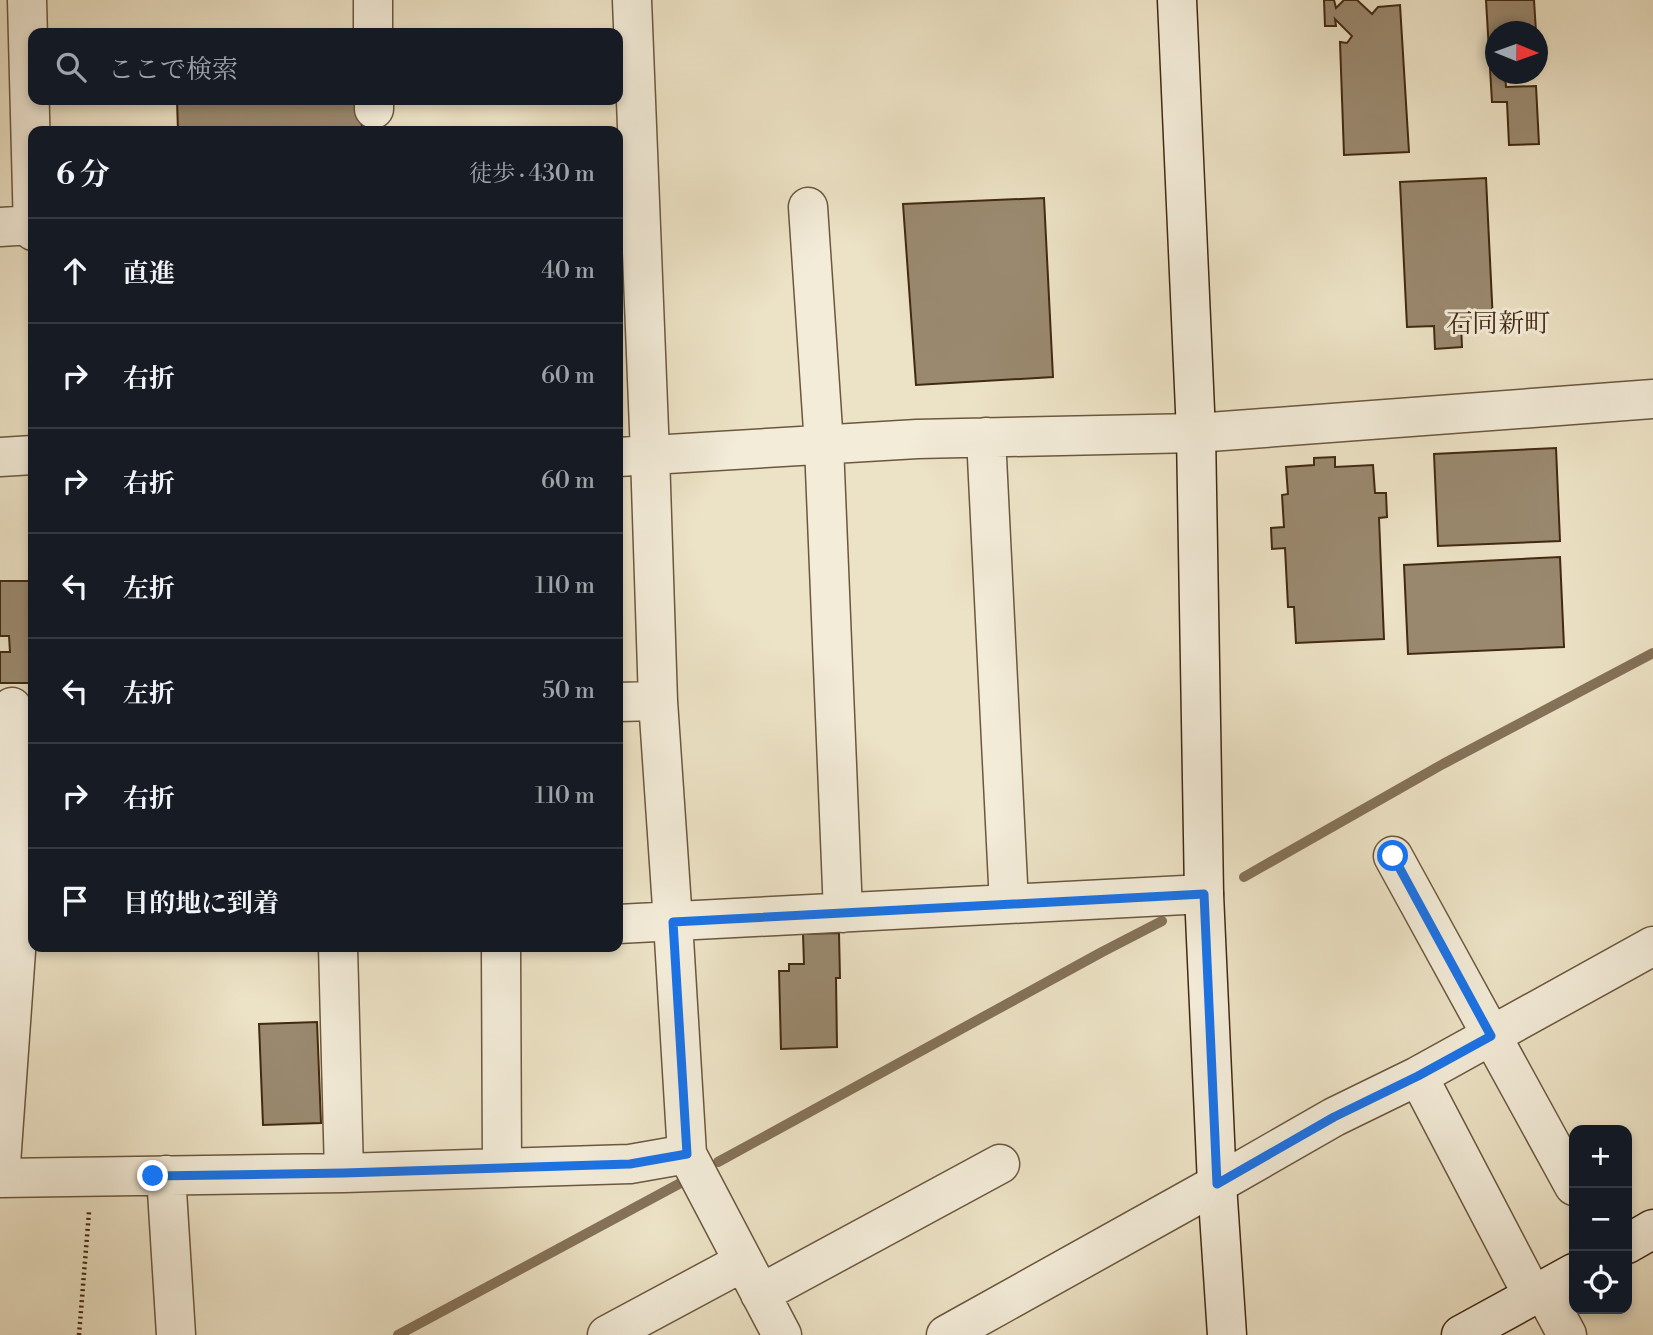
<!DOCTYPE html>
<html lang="ja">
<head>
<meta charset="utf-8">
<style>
	:root { --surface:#171b24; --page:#20242c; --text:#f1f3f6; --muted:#9ea1a6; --line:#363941 }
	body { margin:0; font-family:"Libre Bodoni","Noto Serif JP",serif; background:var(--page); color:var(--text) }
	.controls { position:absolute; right:21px; bottom:21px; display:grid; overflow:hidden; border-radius:14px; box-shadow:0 4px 10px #0003 }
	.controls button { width:63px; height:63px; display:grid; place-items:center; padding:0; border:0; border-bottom:2px solid var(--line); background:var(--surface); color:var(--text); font:35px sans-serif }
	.compass { position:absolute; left:1485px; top:21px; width:63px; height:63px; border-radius:50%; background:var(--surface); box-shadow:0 4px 10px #0003; rotate:91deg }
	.stop { position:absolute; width:21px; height:21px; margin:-16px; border:5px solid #1a73e8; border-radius:50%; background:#fff }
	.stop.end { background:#1a73e8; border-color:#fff; box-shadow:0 2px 7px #0008 }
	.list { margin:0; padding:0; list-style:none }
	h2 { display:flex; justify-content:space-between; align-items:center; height:91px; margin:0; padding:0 28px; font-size:30px }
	h2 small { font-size:23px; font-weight:400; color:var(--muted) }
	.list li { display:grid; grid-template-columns:46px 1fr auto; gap:21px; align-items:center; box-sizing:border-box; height:105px; padding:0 28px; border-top:2px solid var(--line) }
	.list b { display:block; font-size:26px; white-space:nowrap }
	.list em { font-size:23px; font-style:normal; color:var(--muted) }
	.icon { flex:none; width:38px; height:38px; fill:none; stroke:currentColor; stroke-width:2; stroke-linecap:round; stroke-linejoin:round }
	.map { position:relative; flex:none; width:1653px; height:1335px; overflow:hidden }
	.search { position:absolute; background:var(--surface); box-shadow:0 4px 10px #0003; left:28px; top:28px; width:595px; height:77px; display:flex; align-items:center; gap:18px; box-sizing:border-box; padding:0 24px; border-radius:14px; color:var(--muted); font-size:26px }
	.panel { position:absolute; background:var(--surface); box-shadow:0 4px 10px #0003; left:28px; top:126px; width:595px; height:826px; border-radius:14px }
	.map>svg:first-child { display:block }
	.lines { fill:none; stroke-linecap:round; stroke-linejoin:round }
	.stream { stroke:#857258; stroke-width:10 }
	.building { fill:#9a896f; stroke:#422911; stroke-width:2 }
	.street-casing { stroke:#6c573e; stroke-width:41 }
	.secondary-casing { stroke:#422911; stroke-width:41 }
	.path { stroke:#422911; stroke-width:4.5; stroke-dasharray:2 3.5; stroke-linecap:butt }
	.street { stroke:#f3ecd9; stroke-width:38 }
	.secondary { stroke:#f3ecd9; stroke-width:38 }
	.route { stroke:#1a73e8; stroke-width:9 }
	.labels { text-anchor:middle; stroke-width:6; stroke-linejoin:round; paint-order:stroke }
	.quarter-label { font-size:26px; fill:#422911; stroke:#f3ecd9 }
</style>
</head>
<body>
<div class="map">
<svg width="1653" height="1335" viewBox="0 0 1653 1335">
	<rect width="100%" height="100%" fill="#ece2c5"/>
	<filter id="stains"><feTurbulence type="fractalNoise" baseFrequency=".00286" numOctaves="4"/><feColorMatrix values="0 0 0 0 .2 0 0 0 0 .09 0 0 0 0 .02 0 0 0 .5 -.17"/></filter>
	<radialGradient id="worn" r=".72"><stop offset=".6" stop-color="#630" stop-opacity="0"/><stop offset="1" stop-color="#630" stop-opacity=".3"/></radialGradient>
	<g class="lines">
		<path class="stream" d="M1244 877 1443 764 1653 653
			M718 1162 1102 952 1162 921
			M398 1335 688 1179"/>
	</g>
	<path class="building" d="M1324 0H1334L1336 8 1344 0H1357L1372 14 1378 7 1400 5 1409 152 1344 155 1340 42 1347 43 1352 36 1335 19 1336 26H1325Z
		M1486 0H1534L1536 32H1496V74H1505L1506 87 1536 86 1539 144 1509 145 1507 102H1492Z
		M177 100H361L362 131H178Z
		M1486 178 1493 322 1461 324 1462 347 1435 349 1434 326 1407 327 1400 182Z
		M1044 198 1053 377 916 385 903 204Z
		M1556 448 1560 541 1438 546 1434 454Z
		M1556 448 1560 541 1438 546 1434 454Z
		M1335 457V467L1373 465 1375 493H1386L1387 517 1379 518 1384 639 1296 643 1294 607H1288L1285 548 1272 549 1271 528 1284 527 1282 495 1288 494 1286 467 1314 465V458Z
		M1560 557 1564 647 1408 654 1404 565Z
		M0 581H33V683H0V652H10L9 636H0Z
		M839 933 840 978H836L837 1047 781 1049 779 971H789V964H804L803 934Z
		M317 1022 321 1123 263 1125 259 1024Z"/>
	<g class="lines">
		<defs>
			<path id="street" d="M27 0 33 231
				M373 0V33
				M632 0 650 455 658 701 673 922 687 1154 782 1335
				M374 100V109
				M808 207 824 445 843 913
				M0 227 33 225
				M986 437 1009 904
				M0 457 33 455
				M618 457 917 439 1196 433 1653 399
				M618 702 658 701
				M1393 856 1574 1186
				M618 924 1204 894
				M338 947 344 1173
				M501 947 502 1167
				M1418 1076 1533 1296
				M166 1175 176 1335
				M0 1178 344 1173 630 1164 687 1154
				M0 1178 17 937 12 707
				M1543 1290 1567 1335
				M760 1294 1000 1164
				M607 1335 743 1262
				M946 1335 1217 1184 1334 1117 1418 1076 1653 946"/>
			<path id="secondary" d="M1177 0 1196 433 1204 894 1217 1184 1227 1335
				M1627 1244 1653 1229
				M1461 1335 1574 1273"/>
		</defs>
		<use href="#street" class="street-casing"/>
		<use href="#secondary" class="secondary-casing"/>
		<path class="path" d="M79 1335 89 1212"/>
		<use href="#street" class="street"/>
		<use href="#secondary" class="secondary"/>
	</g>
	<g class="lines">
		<path class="route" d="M153 1176 344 1173 630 1164 687 1154 673 922 1204 894 1217 1184 1334 1117 1418 1076 1491 1036 1393 856"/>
	</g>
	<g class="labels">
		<g class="quarter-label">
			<text x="1498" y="332">石同新町</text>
		</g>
	</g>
	<rect width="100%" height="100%" filter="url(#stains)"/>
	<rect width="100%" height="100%" fill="url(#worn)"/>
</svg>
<div class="controls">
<button>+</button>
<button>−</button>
<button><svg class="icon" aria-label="locate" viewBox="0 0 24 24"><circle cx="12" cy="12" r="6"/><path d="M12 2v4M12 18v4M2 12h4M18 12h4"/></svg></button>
</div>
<svg class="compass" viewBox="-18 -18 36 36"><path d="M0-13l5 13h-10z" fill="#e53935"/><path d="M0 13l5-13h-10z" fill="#9ea1a6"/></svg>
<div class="stop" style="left:1393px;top:856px"></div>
<div class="stop end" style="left:153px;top:1176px"></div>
<div class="search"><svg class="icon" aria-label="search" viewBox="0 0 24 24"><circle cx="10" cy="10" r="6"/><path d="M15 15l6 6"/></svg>ここで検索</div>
<section class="panel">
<h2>6 分<small>徒歩 · 430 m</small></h2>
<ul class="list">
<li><svg class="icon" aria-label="ahead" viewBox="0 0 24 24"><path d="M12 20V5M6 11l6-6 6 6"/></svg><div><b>直進</b></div><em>40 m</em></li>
<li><svg class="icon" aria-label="right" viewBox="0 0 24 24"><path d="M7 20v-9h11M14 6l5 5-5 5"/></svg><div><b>右折</b></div><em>60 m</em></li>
<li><svg class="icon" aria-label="right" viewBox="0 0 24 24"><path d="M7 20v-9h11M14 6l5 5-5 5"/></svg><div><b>右折</b></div><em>60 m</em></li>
<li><svg class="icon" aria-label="left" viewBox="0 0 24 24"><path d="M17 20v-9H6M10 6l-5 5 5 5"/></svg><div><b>左折</b></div><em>110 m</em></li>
<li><svg class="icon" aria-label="left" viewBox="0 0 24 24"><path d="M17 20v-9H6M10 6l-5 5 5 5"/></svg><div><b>左折</b></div><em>50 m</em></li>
<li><svg class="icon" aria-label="right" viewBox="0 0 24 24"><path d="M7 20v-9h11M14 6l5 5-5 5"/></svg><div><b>右折</b></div><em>110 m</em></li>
<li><svg class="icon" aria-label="arrive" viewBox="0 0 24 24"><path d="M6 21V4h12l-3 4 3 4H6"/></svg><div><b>目的地に到着</b></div></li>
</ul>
</section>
</div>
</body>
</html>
